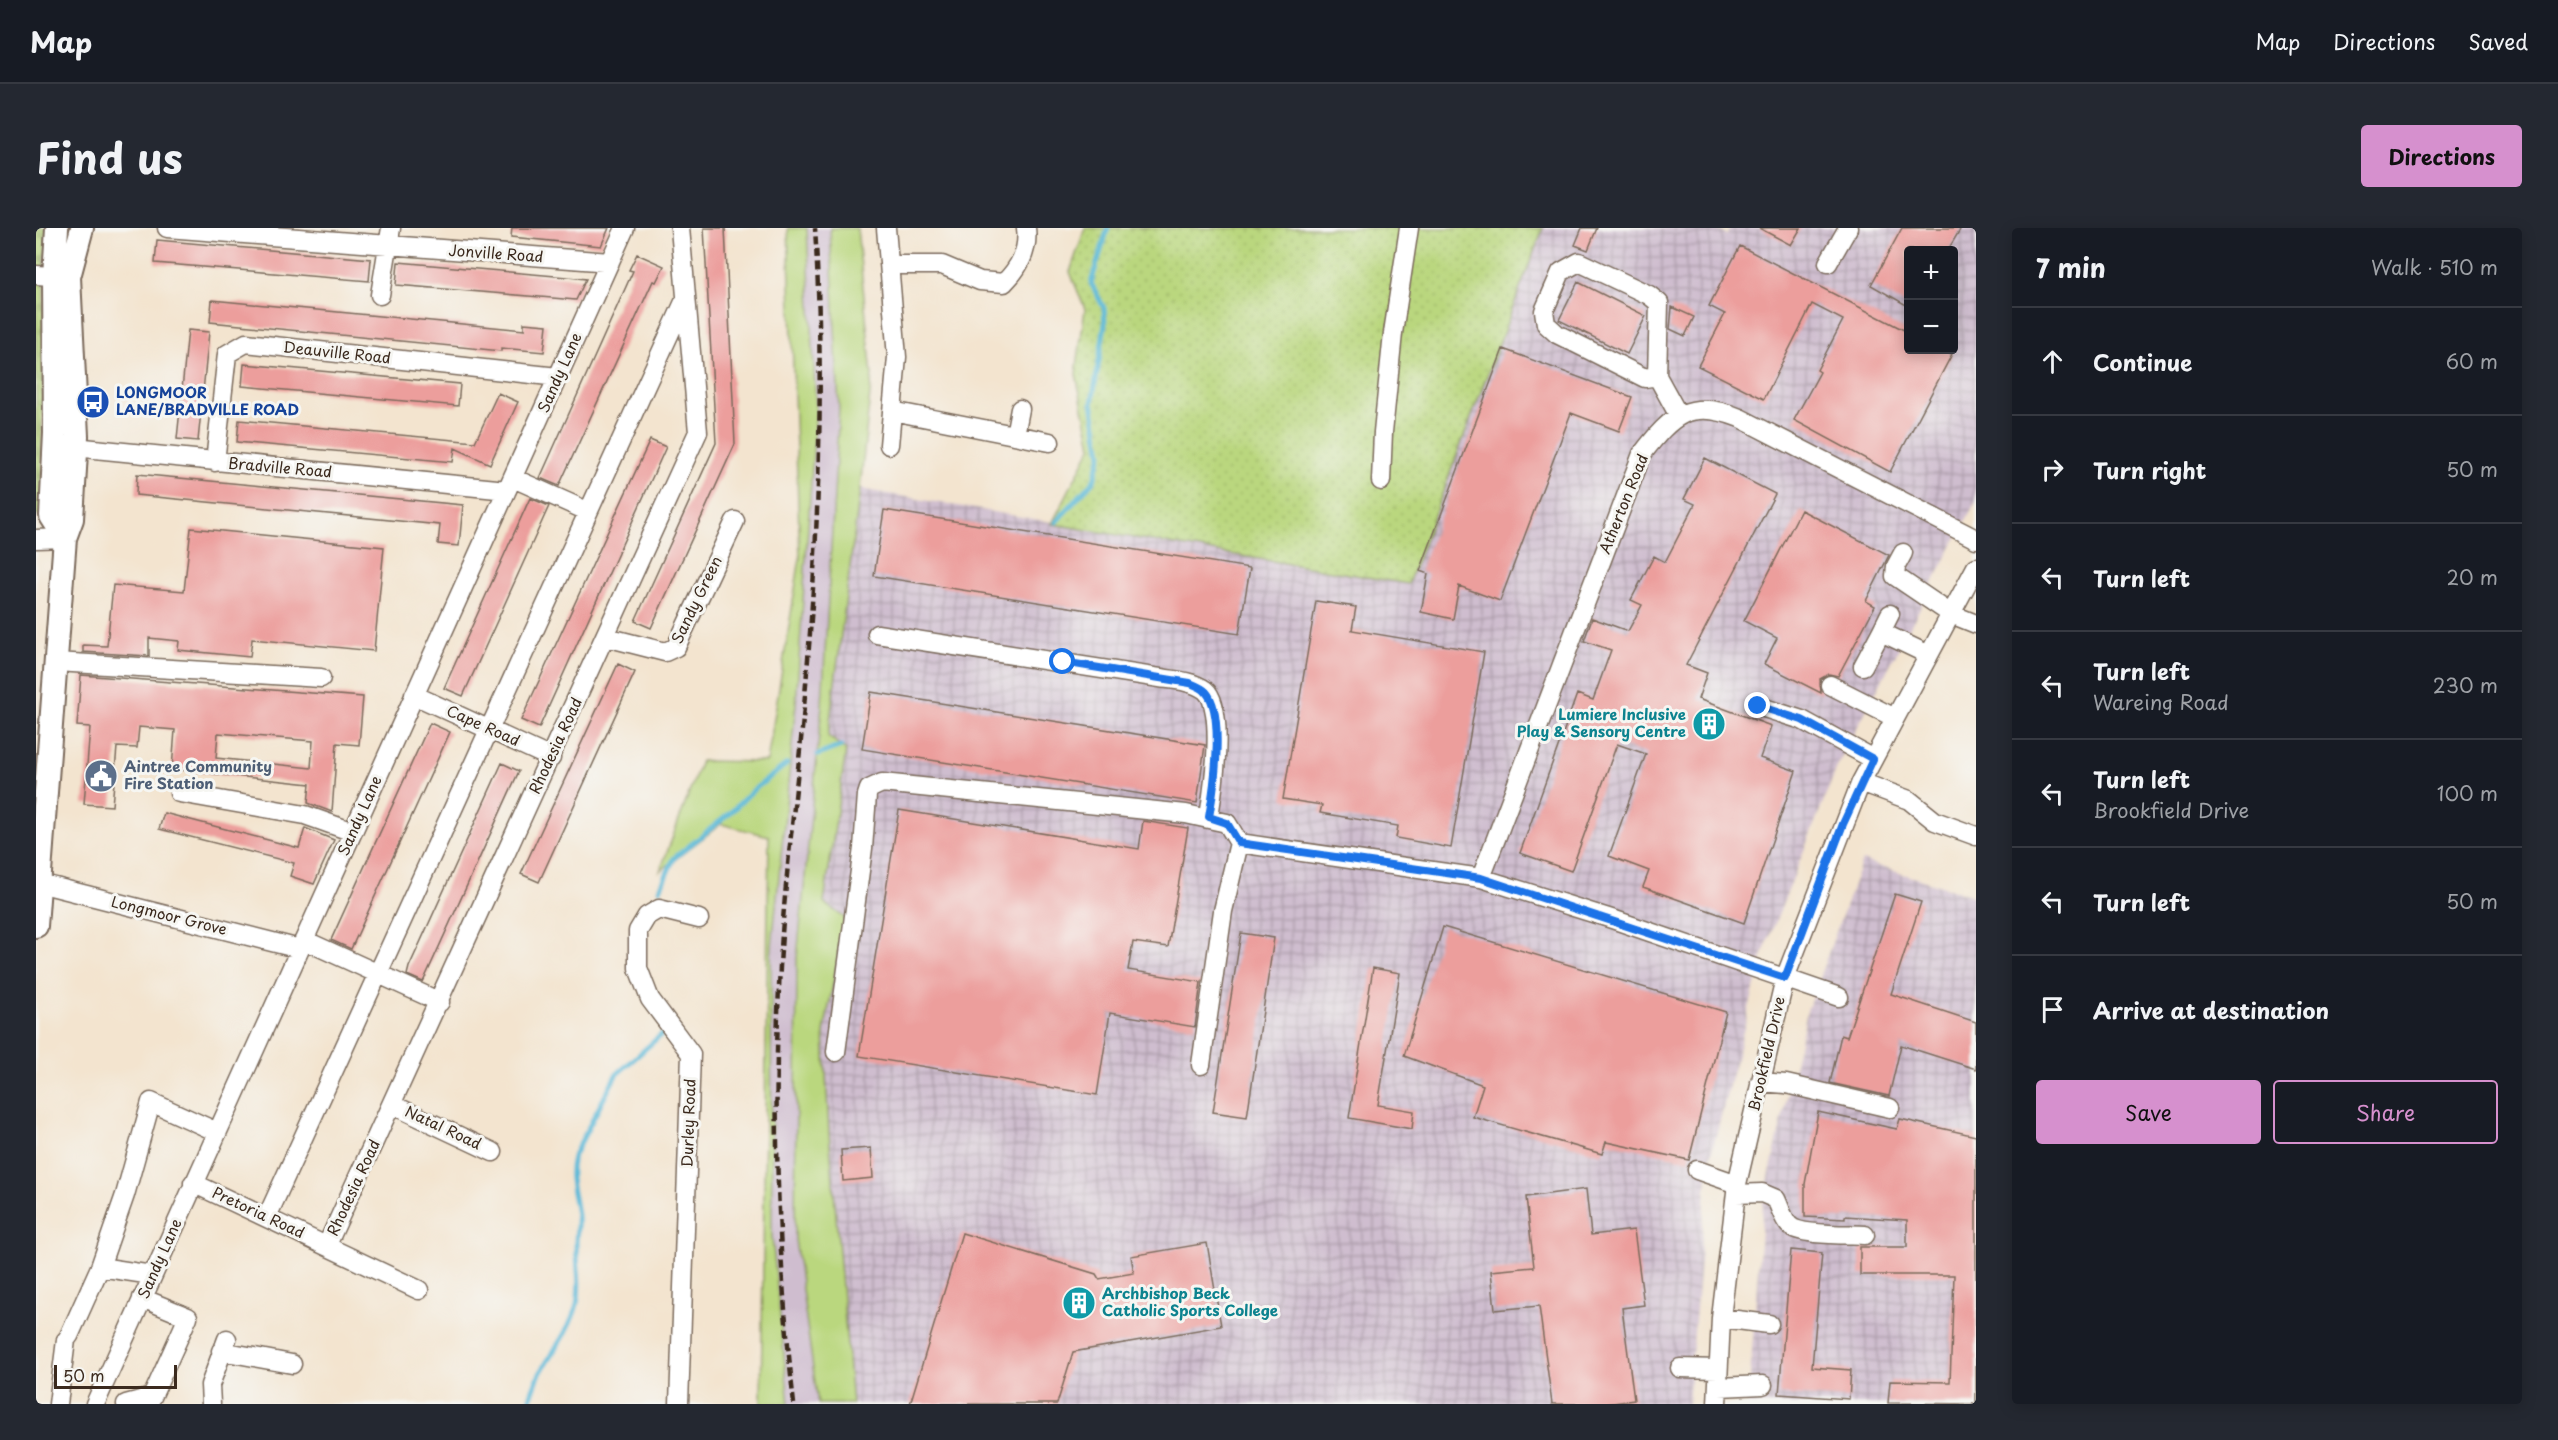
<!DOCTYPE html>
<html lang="en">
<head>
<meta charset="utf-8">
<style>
	:root { --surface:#171b24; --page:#242831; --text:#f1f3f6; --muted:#9ea1a6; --line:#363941; --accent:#d690ce }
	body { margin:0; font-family:"Playpen Sans",sans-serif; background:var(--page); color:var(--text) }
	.controls { position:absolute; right:18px; top:18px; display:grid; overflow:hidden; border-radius:6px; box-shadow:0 3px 15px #0003 }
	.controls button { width:54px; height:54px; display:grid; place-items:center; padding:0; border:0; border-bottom:2px solid var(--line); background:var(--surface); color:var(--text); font:30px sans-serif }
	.scale { position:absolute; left:18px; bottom:15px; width:123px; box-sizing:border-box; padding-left:6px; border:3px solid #3b2a1e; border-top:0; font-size:16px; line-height:21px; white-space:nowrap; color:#3b2a1e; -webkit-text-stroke:4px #f6f6f2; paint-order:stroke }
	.stop { position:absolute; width:18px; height:18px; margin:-14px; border:4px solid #1a73e8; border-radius:50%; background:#fff }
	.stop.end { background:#1a73e8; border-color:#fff; box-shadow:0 2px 6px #0008 }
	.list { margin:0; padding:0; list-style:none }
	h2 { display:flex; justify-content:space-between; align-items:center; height:78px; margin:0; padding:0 24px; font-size:26px }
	h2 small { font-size:20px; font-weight:400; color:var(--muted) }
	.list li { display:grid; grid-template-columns:39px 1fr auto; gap:18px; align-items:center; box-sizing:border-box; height:108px; padding:0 24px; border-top:2px solid var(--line) }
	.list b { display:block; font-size:22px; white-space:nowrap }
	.list p { margin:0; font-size:20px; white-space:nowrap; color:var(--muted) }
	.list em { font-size:20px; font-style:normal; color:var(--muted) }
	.actions { display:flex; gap:12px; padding:18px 24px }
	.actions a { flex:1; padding:14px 0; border:2px solid var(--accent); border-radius:6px; text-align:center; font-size:21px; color:var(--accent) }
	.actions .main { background:var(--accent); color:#111 }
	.icon { flex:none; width:33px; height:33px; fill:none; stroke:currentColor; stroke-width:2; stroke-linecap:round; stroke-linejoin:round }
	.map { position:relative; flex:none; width:1940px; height:1176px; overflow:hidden; border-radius:6px }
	header { display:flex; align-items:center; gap:36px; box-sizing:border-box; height:84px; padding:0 30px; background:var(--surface); border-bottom:2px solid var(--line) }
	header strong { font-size:28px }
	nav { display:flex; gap:33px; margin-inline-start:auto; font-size:21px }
	.intro { display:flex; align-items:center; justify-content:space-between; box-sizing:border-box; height:144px; padding:0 36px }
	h1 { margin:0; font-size:42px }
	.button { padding:15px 27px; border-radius:6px; background:var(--accent); color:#111; font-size:21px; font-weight:700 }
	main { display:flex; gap:36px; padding:0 36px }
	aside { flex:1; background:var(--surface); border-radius:6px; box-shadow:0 3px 15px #0003 }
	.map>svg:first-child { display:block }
	.industrial { fill:url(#industrial-grid); fill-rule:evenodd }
	.railway { fill:#cfbdcf }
	.green { fill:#bad77e; stroke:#7a804e; stroke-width:1.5 }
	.cemetery { fill:url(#cemetery-stones); stroke:#7a804e; stroke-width:1.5 }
	.garden { fill:url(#garden-dots); stroke:#7a804e; stroke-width:1.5 }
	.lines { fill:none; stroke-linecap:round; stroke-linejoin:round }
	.stream { stroke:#59b8d7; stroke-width:5 }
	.building { fill:#ec9e9c; fill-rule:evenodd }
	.minor-casing { stroke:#7b6b5c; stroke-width:21 }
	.major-casing { stroke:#7b6b5c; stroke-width:26 }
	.minor { stroke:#fff; stroke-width:18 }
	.major { stroke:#fff; stroke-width:22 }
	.rail { stroke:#3b2a1e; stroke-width:4.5; stroke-dasharray:9 4.5; stroke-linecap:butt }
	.route { stroke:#1a73e8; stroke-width:8 }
	.labels { text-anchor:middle; stroke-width:6; stroke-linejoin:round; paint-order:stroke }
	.street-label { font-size:15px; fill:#3b2a1e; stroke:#f6f6f2 }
	.transit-label { font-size:15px; font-weight:bold; fill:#164399; stroke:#f6f6f2; text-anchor:start }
	.culture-label { font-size:15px; font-weight:bold; fill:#0d838f; stroke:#f6f6f2; text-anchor:end }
	.service-label { font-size:15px; font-weight:bold; fill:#4e5e75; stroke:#f6f6f2; text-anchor:start }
</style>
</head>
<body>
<header>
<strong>Map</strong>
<nav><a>Map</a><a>Directions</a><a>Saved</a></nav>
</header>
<div class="intro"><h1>Find us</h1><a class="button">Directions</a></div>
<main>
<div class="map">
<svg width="1940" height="1176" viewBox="0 0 1940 1176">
	<defs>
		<pattern id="industrial-grid" width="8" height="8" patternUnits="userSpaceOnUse" patternTransform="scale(1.5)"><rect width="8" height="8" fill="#cfbdcf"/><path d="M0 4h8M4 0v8" fill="none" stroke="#a99aa7"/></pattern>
		<pattern id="cemetery-stones" width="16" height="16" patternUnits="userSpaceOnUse" patternTransform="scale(1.5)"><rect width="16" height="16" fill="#bad77e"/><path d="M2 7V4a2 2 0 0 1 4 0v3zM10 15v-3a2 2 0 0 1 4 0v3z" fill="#a1b96c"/></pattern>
		<pattern id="garden-dots" width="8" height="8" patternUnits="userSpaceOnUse" patternTransform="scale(1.5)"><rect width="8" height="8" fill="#bad77e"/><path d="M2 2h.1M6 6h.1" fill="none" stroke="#a1b96c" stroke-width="1.8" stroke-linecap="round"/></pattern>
	</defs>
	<rect width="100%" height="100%" fill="#f6f6f2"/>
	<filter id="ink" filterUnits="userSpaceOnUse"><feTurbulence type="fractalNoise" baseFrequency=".0167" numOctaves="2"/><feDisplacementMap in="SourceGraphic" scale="12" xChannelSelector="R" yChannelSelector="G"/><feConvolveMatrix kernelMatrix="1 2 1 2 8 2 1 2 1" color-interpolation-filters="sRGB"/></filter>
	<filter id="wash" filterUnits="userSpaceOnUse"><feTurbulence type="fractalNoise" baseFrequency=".008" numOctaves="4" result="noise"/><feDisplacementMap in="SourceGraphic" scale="24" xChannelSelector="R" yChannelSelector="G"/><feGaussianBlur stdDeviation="1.35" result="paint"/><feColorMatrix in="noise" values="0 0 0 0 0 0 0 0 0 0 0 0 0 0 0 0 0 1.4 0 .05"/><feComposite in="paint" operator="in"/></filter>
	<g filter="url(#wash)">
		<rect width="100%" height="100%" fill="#f3e4cf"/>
		<path class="industrial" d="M1507 0H1679L1691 7 1695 0H1940V273L1803 534 1728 723 1672 938 1652 1176H816L793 905 788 804 808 690 788 675 810 523 792 508 824 261 1372 356ZM1872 22H1918V122H1872Z
			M1826 633 1940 669V1176H1712L1727 975 1771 783Z"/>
		<path class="railway" d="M771 0H794L803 180 786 477 761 730 759 1011 782 1176H753L736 1009 735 728 760 476 780 181Z"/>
		<path class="green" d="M752 0H771L780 181 760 476 735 729 736 1009 753 1176H725L733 608 685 596 624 643 665 533 731 534 764 330Z
			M794 0H821L836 147 824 261 792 508 810 522 788 675 809 690 788 805 793 905 816 1176H782L759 1011 761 730 786 477 803 180Z"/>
		<path class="cemetery" d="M0 0H11L8 48 5 287H0Z"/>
		<path class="garden" d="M1049 0H1507L1372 356 1016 296 1055 219 1040 146 1049 81 1034 44Z"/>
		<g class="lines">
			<path class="stream" d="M1020 294 1058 252 1065 226 1056 175 1069 96 1068 80 1055 55 1072 0
				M782 527 805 518
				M624 661 638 630 692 587 716 563 751 536
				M493 1176C498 1141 532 1113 541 1076 545 1056 541 1036 540 1016 540 1007 542 997 541 988 539 967 531 951 537 929L580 847 626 806"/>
		</g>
		<g id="blocks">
			<path class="building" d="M476 0H573L565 18 475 9Z
				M668 0H689L699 216 615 400 599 393 680 215Z
				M1546 0H1561L1552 22 1539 17Z
				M1723 0H1765L1755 17Z
				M1866 0H1925L1912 22H1872V78L1835 57Z
				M121 12 335 31 333 53 119 35Z
				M1704 18 1872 104V122H1907L1916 126 1854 244 1758 192 1784 144 1781 142 1807 92 1776 76 1728 171 1662 138 1689 86 1673 78Z
				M601 26 628 38 620 54 617 53 523 258 504 250 597 43 593 42Z
				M362 34 531 49 550 51 540 72 360 57Z
				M1542 54 1610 88 1591 126 1523 92Z
				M176 72 488 102V95L511 97 508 124 465 120V123L174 94Z
				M1636 79 1658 89 1649 108 1634 101Z
				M152 102 173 104 162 213 141 211Z
				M1467 121 1596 169 1583 203 1535 185 1464 373 1423 358 1417 391 1385 384 1392 346 1384 343Z
				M208 136 424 156 422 178 206 158Z
				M462 165 482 174 454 236 419 220 417 234 201 214 203 192 439 214Z
				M614 212 630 219 503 500 485 492Z
				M1669 230 1739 266 1650 437 1671 445 1662 471 1735 498 1724 530 1760 543 1708 695 1607 659 1613 643 1573 628 1610 526 1581 516 1535 643 1484 625 1541 466 1557 472 1575 422 1548 413 1556 390 1592 403 1606 377 1595 372 1618 328 1629 334 1659 276 1648 271Z
				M101 246 427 277 423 318 402 316 404 297 100 267Z
				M494 270 513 278 427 468 408 460Z
				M848 282 1214 340 1203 406 838 348Z
				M1765 282 1853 327 1830 373 1839 378 1802 448 1793 446 1784 451 1785 465 1728 436 1741 410 1708 393Z
				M155 300 348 319 338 423 216 411 214 429 142 422 143 413 113 410V428L47 424V417L71 418 77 357 148 363Z
				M1280 373 1320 379 1316 402 1448 424 1415 620 1360 610 1362 598 1284 585 1286 577 1247 571Z
				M582 436 599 444 503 654 485 646Z
				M45 447 327 469 323 517 301 515 296 584 272 575 274 556 136 541 139 502 103 499 101 520 81 519 76 578 48 576 54 499 41 498ZM182 505 277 513 275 540 180 530Z
				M835 464 1169 517 1161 575 826 521Z
				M394 495 414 504 315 721 295 712Z
				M466 535 483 543 387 754 371 747 373 739Z
				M863 582 1103 621 1107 593 1152 600 1132 719 1097 714 1092 742 1165 754 1159 799 1074 785 1061 867 823 828Z
				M128 585 263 620 269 600 298 612 278 656 254 648 258 635 123 601Z
				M1859 666 1885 674 1855 766 1940 794V841L1865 817 1853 868 1794 855 1805 807 1811 809Z
				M1407 699 1690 784 1653 932 1570 914 1566 926 1437 889 1447 857 1368 828Z
				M1205 705 1238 710 1211 889 1177 884Z
				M1337 740 1364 745 1342 877 1378 883 1376 901 1313 890Z
				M1782 884 1861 901 1864 891 1940 908V1176L1852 1175 1854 1153 1914 1154 1918 1047H1824V1019H1871V992L1809 988V991L1769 989V956Z
				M835 920 837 950 807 953 805 922Z
				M1550 961 1555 1007 1598 1002 1608 1077 1586 1080 1598 1172 1570 1176H1516L1503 1078 1459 1082 1455 1043 1498 1039 1490 969Z
				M926 1005 1060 1046 1063 1051 1098 1045 1095 1028 1171 1015 1185 1098 1037 1124 1021 1176H874Z
				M1755 1022 1786 1025 1776 1139 1815 1142 1813 1171 1743 1166Z"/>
		</g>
	</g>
	<g filter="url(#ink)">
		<use href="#blocks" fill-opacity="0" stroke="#7b6b5c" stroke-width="1.5"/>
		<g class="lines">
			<defs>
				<path id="minor" d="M131 0 574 34
					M850 0 861 129 853 217
					M1792 35 1812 0
					M854 37H906L944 53 968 55C983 40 993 23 990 0
					M0 47 32 49
					M344 67 355 0
					M1621 148 1623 75 1613 67 1543 34 1525 44 1508 83 1510 96 1521 106 1609 150 1621 148 1643 188
					M856 183 1014 214
					M979 207 984 181
					M28 218 471 262
					M179 234 191 126 210 115 522 149
					M477 250 551 283
					M1345 253 1347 204 1357 105 1373 0
					M0 311 29 310
					M1867 325 1860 338 1859 348 1915 386 1940 396
					M1845 404 1854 386
					M841 406 1124 450C1138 452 1157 453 1169 462 1190 479 1177 563 1173 589
					M570 409 629 424 640 419 699 293
					M20 434 285 450
					M1827 438 1845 404 1893 427
					M1794 457 1859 490
					M378 467 515 530
					M1722 478 1766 492 1837 531
					M1825 554 1873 572 1899 593 1940 608
					M143 565 269 587 317 604
					M1203 615 1445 650 1579 692 1803 769
					M1445 650 1606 226C1636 187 1654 170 1704 190L1940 311
					M3 655 264 721
					M268 712 404 774
					M800 824 827 620 831 567 833 561 846 555 1150 586 1191 595 1203 615 1187 683 1165 837
					M1724 854 1750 856 1854 880
					M357 877 457 924
					M1661 942 1701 956
					M157 955 383 1062
					M1700 966 1726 965 1740 971C1744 979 1747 991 1753 997 1763 1008 1813 1006 1829 1007
					M231 989 648 74
					M291 1017 662 204 644 0
					M64 1039 116 1047
					M1685 1090 1733 1096
					M33 1108 64 1039 89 967 115 874 181 904
					M185 1123 256 1136
					M1644 1140 1682 1141
					M1683 1159 1727 1157
					M22 1176 30 1112
					M59 1176 589 0
					M90 1176 116 1169 152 1089 106 1070
					M175 1176 174 1157 191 1111
					M643 1176 655 826 614 771 602 740V703L611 688 623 681 663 691
					M1681 1176 1685 1090 1701 956 1749 750 1825 554 1940 339"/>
				<path id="major" d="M21 0 18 48 19 205 15 288 29 310
					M0 698 29 310 36 291 41 208 33 49 46 0"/>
			</defs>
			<use href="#minor" class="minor-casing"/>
			<use href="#major" class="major-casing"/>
			<use href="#minor" class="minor"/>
			<use href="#major" class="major"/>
			<path class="rail" d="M758 1176C741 1025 736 872 745 721 750 640 761 560 768 479 782 320 789 160 779 0"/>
		</g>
	</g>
	<g class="lines" filter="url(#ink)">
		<path class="route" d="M1027 434 1154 455C1159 457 1167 460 1170 464 1189 485 1178 561 1173 589L1191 595 1203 615 1445 650 1749 750 1807 596 1837 531 1766 492 1722 478"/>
	</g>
	<defs>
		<symbol id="bus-disc" viewBox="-11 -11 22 22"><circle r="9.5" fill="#1a4fb4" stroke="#f6f6f2"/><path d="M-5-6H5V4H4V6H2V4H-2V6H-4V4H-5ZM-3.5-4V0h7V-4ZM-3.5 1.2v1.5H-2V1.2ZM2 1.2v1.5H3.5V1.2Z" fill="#fff"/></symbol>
		<symbol id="building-disc" viewBox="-11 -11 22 22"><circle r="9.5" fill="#0f9aa8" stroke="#f6f6f2"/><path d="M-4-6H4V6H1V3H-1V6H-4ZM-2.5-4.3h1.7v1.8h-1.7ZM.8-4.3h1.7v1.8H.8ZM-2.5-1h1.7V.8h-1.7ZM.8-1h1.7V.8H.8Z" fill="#fff"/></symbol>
		<symbol id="civic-disc" viewBox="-11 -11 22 22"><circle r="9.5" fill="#5c6f8a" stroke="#f6f6f2"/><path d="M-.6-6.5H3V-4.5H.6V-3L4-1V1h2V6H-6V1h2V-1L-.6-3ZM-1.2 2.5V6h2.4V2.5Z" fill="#fff"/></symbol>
	</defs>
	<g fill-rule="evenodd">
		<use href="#bus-disc" x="38" y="155" width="38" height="38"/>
		<use href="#building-disc" x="1654" y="477" width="38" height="38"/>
		<use href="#civic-disc" x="46" y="529" width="38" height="38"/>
		<use href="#building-disc" x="1024" y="1056" width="38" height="38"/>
	</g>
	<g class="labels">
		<g class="street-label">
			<text transform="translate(460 26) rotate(4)" y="5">Jonville Road</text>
			<text transform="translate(301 125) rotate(6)" y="5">Deauville Road</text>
			<text transform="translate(524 145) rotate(-66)" y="5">Sandy Lane</text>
			<text transform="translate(244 240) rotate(5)" y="5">Bradville Road</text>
			<text transform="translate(1588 276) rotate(-68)" y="5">Atherton Road</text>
			<text transform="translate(661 372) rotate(-64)" y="5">Sandy Green</text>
			<text transform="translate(447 498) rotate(24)" y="5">Cape Road</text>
			<text transform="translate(520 518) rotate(-65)" y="5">Rhodesia Road</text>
			<text transform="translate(324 588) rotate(-66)" y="5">Sandy Lane</text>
			<text transform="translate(133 688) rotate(14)" y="5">Longmoor Grove</text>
			<text transform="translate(1731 826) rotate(-77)" y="5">Brookfield Drive</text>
			<text transform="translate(653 895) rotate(-88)" y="5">Durley Road</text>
			<text transform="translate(407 900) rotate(25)" y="5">Natal Road</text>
			<text transform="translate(318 960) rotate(-65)" y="5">Rhodesia Road</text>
			<text transform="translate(222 985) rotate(25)" y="5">Pretoria Road</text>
			<text transform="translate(124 1031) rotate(-66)" y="5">Sandy Lane</text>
		</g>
		<g class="transit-label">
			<text x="80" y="170">LONGMOOR<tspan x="80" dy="17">LANE/BRADVILLE ROAD</tspan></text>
		</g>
		<g class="culture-label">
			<text x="1650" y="492">Lumiere Inclusive<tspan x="1650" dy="17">Play &amp; Sensory Centre</tspan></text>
			<text x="1066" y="1071" text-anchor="start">Archbishop Beck<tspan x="1066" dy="17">Catholic Sports College</tspan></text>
		</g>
		<g class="service-label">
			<text x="88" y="544">Aintree Community<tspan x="88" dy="17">Fire Station</tspan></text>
		</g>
	</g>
</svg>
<div class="controls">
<button>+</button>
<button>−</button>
</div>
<div class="scale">50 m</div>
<div class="stop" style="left:1027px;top:434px"></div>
<div class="stop end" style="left:1722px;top:478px"></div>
</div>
<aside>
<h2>7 min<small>Walk · 510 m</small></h2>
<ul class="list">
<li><svg class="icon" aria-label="ahead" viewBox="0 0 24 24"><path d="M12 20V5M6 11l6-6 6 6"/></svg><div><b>Continue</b></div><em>60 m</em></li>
<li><svg class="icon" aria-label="right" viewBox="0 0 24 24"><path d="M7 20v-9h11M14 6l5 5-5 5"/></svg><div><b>Turn right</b></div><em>50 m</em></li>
<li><svg class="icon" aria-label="left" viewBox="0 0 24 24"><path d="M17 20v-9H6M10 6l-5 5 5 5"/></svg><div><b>Turn left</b></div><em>20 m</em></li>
<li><svg class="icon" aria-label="left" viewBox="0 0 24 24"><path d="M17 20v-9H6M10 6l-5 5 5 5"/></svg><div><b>Turn left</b><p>Wareing Road</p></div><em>230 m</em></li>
<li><svg class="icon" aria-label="left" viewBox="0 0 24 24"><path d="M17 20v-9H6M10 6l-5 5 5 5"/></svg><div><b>Turn left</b><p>Brookfield Drive</p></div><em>100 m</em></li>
<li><svg class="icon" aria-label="left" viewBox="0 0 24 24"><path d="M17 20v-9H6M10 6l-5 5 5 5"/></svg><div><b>Turn left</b></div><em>50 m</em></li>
<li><svg class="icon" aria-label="arrive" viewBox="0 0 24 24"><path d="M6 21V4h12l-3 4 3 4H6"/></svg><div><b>Arrive at destination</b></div></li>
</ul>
<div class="actions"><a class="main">Save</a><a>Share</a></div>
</aside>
</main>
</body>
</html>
